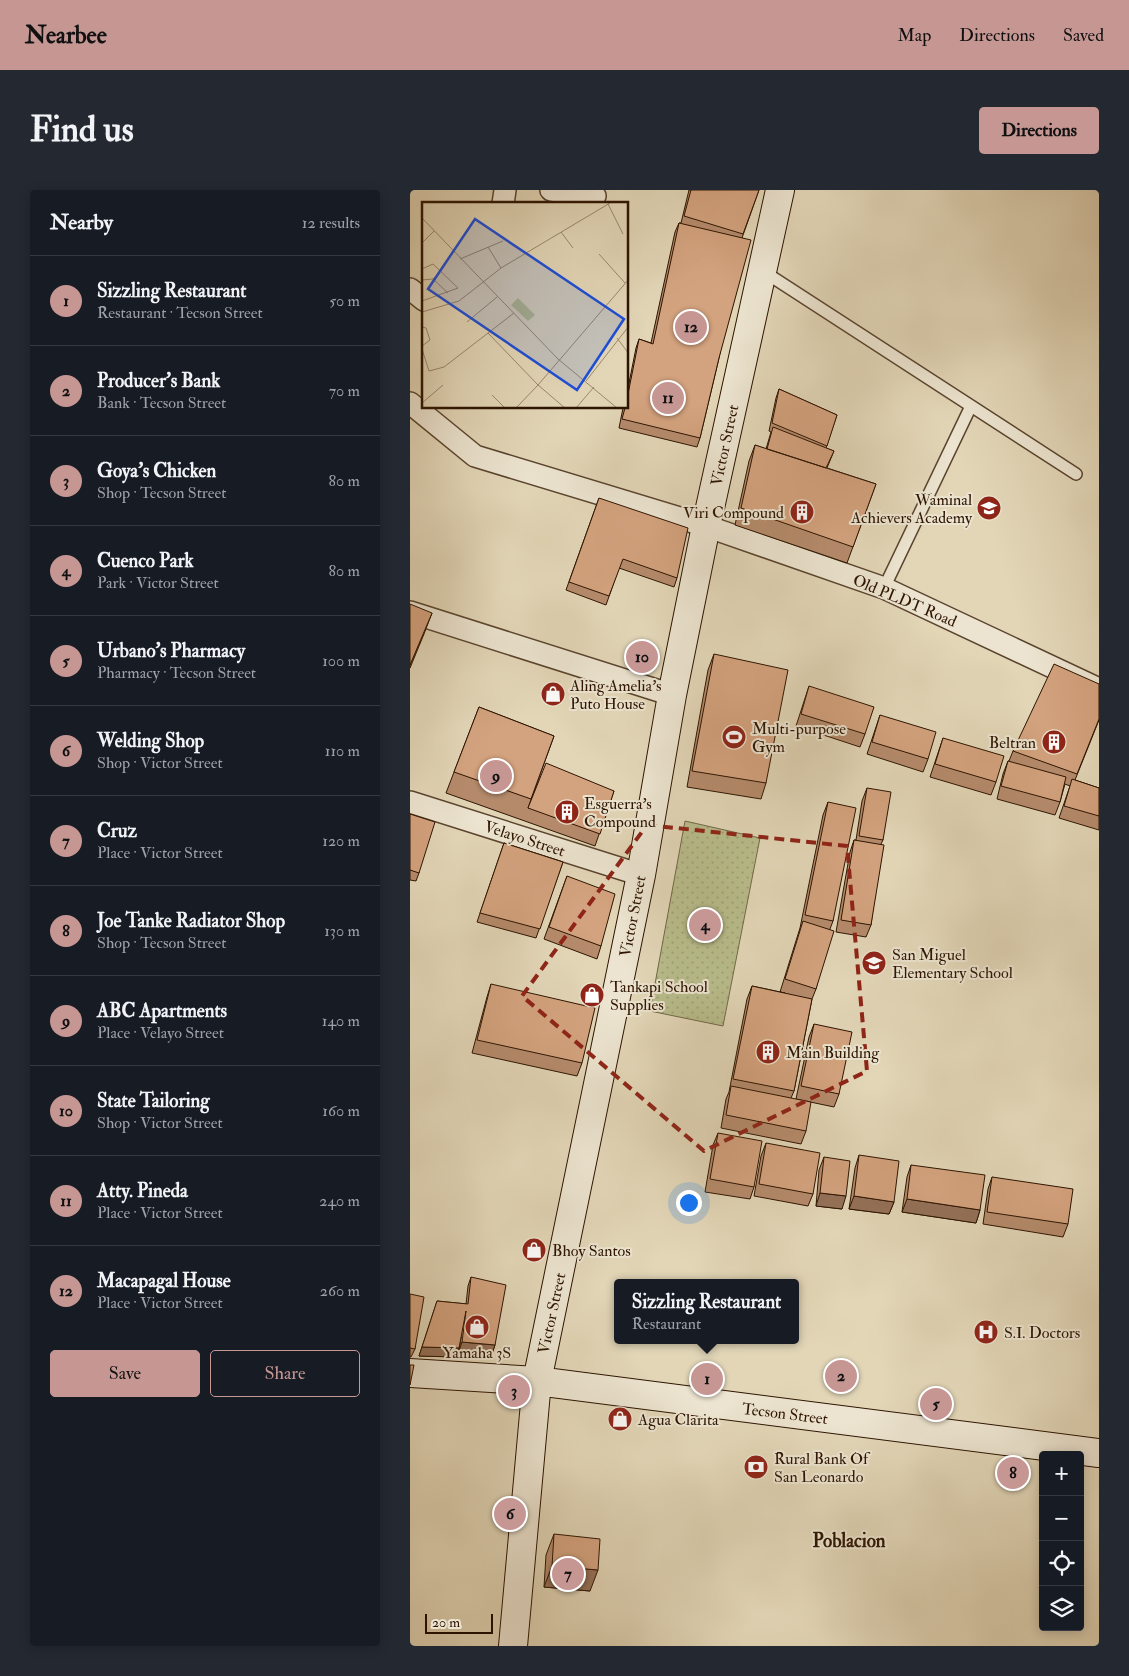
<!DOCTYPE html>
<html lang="en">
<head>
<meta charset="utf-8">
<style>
	:root { --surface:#171b24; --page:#242831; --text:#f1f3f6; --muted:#9ea1a6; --line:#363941; --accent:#c59692 }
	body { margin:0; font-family:"IM FELL Double Pica",serif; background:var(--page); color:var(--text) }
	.controls { position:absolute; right:15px; bottom:15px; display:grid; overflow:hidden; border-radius:5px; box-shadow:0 2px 12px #0003 }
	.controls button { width:45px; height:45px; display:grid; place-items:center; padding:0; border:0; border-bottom:1px solid var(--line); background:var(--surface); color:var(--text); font:25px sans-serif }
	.scale { position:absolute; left:15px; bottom:12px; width:68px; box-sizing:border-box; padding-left:5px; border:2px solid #2d1401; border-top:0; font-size:14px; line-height:18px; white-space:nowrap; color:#2d1401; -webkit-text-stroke:4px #ece4d0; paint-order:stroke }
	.you { position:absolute; left:278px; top:1012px; width:18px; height:18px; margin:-12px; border:4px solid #fff; border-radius:50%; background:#1a73e8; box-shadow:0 0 0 8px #1a73e833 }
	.badge { display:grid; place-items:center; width:32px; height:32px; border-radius:50%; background:var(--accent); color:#111; font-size:16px; font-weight:700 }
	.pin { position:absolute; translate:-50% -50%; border:2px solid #fff; box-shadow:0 1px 5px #0006 }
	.popup { position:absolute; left:204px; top:1089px; width:185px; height:65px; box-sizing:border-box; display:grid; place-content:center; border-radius:5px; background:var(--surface); filter:drop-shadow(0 1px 4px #0005); font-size:16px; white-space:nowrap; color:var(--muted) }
	.popup b { font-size:19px; color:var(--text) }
	.popup::after { content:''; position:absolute; left:50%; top:100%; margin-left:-10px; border:10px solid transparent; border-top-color:var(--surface) }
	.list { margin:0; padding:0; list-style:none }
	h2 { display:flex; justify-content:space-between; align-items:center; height:65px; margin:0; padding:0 20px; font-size:21px }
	h2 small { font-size:16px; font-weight:400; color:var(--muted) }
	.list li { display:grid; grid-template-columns:32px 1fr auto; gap:15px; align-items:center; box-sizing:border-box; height:90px; padding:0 20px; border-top:1px solid var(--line) }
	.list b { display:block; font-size:19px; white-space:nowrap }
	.list p { margin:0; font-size:16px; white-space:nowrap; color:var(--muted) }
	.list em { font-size:16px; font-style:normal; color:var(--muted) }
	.actions { display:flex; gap:10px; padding:15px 20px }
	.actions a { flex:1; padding:11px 0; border:1px solid var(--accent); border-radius:5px; text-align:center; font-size:18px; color:var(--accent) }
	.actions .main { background:var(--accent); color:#111 }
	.icon { flex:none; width:28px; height:28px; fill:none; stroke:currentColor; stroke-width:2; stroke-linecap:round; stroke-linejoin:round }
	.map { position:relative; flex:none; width:689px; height:1456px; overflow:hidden; border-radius:5px }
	header { display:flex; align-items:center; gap:30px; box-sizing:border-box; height:70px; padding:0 25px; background:var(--accent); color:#111 }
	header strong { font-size:24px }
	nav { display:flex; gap:28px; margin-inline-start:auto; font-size:18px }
	.intro { display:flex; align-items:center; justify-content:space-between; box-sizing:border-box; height:120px; padding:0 30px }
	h1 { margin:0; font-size:35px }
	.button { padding:12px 22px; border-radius:5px; background:var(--accent); color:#111; font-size:18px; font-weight:700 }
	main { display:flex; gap:30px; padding:0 30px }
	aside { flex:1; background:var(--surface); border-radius:5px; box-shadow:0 2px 12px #0003 }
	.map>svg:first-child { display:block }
	.park { fill:url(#park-dots); stroke:#726846 }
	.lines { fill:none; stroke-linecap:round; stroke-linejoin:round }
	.lane-casing { stroke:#5a442e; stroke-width:14 }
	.street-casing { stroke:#5a442e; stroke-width:24 }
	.secondary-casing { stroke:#2d1401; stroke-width:30 }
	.lane { stroke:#ece4d0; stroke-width:11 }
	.street { stroke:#ece4d0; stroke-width:21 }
	.secondary { stroke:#ece4d0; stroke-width:28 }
	.wall { fill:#b58b6c; stroke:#2d1401 }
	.shaded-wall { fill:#947158; stroke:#2d1401 }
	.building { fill:#d3a27e; stroke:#2d1401 }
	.marked { fill:none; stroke:#8f2418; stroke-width:4; stroke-dasharray:10 6; stroke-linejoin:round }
	.labels { text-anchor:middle; stroke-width:4; stroke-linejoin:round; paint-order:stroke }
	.street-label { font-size:16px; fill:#2d1401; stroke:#ece4d0 }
	.poi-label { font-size:16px; fill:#2d1401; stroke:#ece4d0; text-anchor:start }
	.quarter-label { font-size:19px; font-weight:bold; fill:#2d1401; stroke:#ece4d0 }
	.inset-road { fill:none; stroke:#9a886e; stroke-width:1 }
	.view { fill:#1d4ed8; fill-opacity:0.15; stroke:#1d4ed8; stroke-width:2.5 }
	.inset-edge { fill:none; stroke:#2d1401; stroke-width:2.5 }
</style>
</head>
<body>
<header>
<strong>Nearbee</strong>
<nav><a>Map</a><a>Directions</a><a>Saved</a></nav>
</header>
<div class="intro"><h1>Find us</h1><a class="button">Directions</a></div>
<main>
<aside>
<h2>Nearby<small>12 results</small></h2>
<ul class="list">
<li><span class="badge">1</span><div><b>Sizzling Restaurant</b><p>Restaurant · Tecson Street</p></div><em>50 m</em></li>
<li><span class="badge">2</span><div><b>Producer's Bank</b><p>Bank · Tecson Street</p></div><em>70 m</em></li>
<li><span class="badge">3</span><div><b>Goya's Chicken</b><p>Shop · Tecson Street</p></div><em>80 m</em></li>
<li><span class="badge">4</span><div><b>Cuenco Park</b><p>Park · Victor Street</p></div><em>80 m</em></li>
<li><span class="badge">5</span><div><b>Urbano's Pharmacy</b><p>Pharmacy · Tecson Street</p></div><em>100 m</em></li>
<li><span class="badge">6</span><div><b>Welding Shop</b><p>Shop · Victor Street</p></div><em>110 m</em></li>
<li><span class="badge">7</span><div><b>Cruz</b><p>Place · Victor Street</p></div><em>120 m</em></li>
<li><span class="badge">8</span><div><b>Joe Tanke Radiator Shop</b><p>Shop · Tecson Street</p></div><em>130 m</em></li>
<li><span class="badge">9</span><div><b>ABC Apartments</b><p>Place · Velayo Street</p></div><em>140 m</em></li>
<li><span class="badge">10</span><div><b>State Tailoring</b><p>Shop · Victor Street</p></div><em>160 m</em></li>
<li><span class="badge">11</span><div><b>Atty. Pineda</b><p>Place · Victor Street</p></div><em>240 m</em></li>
<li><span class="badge">12</span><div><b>Macapagal House</b><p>Place · Victor Street</p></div><em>260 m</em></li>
</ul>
<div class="actions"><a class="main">Save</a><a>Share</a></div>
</aside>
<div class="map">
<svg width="689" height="1456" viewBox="0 0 689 1456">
	<defs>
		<pattern id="park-dots" width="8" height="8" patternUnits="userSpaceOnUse" patternTransform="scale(1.25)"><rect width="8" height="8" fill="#b8bc8b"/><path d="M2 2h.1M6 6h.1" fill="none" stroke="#9ea176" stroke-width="1.8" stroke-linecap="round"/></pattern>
	</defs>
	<rect width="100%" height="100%" fill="#e2d6b7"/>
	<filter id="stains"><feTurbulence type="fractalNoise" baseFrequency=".004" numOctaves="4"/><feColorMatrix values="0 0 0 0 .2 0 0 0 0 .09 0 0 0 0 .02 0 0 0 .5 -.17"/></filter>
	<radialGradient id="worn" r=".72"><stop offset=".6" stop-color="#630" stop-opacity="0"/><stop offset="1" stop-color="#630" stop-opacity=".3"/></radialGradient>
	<path class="park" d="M275 631 350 648 313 836 240 821Z"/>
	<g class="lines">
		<defs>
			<path id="lane" d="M353 81 666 284
				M474 398 561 216"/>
			<path id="street" d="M141 0 185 6
				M93 14 95 0
				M0 99 14 110
				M0 213 65 266 296 336 474 398 689 499
				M0 422 262 505
				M0 612 231 685"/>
			<path id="secondary" d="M0 1183 127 1191 689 1263
				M103 1456 127 1191 231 685 262 505 296 336 370 0"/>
		</defs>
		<use href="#lane" class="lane-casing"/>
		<use href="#street" class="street-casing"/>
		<use href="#secondary" class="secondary-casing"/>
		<use href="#lane" class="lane"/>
		<use href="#street" class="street"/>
		<use href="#secondary" class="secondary"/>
	</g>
	<path class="wall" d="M279 0H349L332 48 309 168 290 248 287 257 209 238 213 218H218V198L226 158 229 149 241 153 265 42 269 33H271Z
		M369 199 427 225 416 258 424 261 417 278 466 294 437 373 325 335 339 271 345 255 356 259 361 242 359 241 366 208Z
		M189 308 267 388 264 397 209 378 196 415 156 400Z
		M304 464 356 593 351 609 277 597 298 480Z
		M689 494V530L665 590 689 598V640L649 628 660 596 655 594 650 612 645 625 587 609 593 584 598 571H599L603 561Z
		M399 496 455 544 450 557 386 536Z
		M69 517 144 546 118 618 204 601 185 656 36 603Z
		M470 525 518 569 513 582 457 564Z
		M533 548 586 592 581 605 520 587Z
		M457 598 473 650 471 654 461 735 456 747 426 742 440 662 444 650H446L452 611Z
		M418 612 423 731 420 739 406 799 402 809 384 901 381 908 396 941 391 954 311 938 316 909 319 902 337 809 342 796 375 803 370 802 390 738 413 625Z
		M0 624 9 683 6 691 0 690Z
		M94 653 153 672 126 748 67 732Z
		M157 686 191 756 187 769 134 749Z
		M81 794 172 873 167 886 62 863 77 807Z
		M404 834 429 904 424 917 386 909 399 847Z
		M308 943 344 997 340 1009 295 1002 303 955Z
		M356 953 403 1004 398 1016 344 1006 351 966Z
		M449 965 484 1012 479 1024 439 1019 445 978Z
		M414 967 432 1019 406 1016 409 980Z
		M501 975 570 1020 566 1033 492 1022 497 987Z
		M582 987 658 1034 653 1047 573 1034 578 999Z
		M61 1087 85 1155 82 1164 49 1161 51 1147 49 1158 45 1167 9 1166 27 1111 56 1114 58 1096Z
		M0 1104 5 1159 1 1167H0Z
		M144 1344 180 1401 134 1397 136 1365Z"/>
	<path class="shaded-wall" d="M22 423 14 444 0 478V475Z
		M410 1003 436 1006 432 1019 406 1016Z
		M444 1006 484 1012 479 1024 439 1019Z
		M497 1009 570 1020 566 1033 492 1022Z
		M52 1152 85 1155 82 1164 49 1161Z
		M12 1157 49 1158 45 1167 9 1166Z
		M142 1376 188 1380 180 1401 134 1397Z"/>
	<path class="building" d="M281 0H349L333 44 274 26Z
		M269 33 341 50 309 168 290 248 212 229 215 218H218V204L229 149 243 154Z
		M369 199 427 225 417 256 362 233Z
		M363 237 424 261 416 278 357 259Z
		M345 255 466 294 443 357 331 318Z
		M189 308 278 338 267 388 213 369 199 406 159 392Z
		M0 414 22 423 0 475Z
		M304 464 378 480 356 593 282 581Z
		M644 474 689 494V529L667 584 603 561Z
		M399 496 464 517 455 544 391 524Z
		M69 517 144 546 121 609 44 582Z
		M470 525 526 542 518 569 462 552Z
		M533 548 594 566 586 592 525 574Z
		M598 571 656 587 650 612 591 596Z
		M136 573 204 601 190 644 118 618Z
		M662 589 689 598V626L654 616Z
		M457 598 481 602 473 650 449 646Z
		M418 612 446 618 423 731 395 725Z
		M0 624 25 632 9 683 0 680Z
		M444 650 474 655 461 735 431 730Z
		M94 653 153 672 130 739 70 723Z
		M157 686 205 704 191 756 139 737Z
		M393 731 424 741 406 799 375 789Z
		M81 794 185 818 172 873 67 850Z
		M342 796 402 809 384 901 323 889Z
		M404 834 442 842 429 904 391 896Z
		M321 896 401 912 396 941 316 925Z
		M308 943 352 951 344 997 300 989Z
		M356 953 410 963 403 1004 349 994Z
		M449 965 489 971 484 1012 444 1006Z
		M414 967 440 971 436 1006 410 1003Z
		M501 975 575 985 570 1020 497 1009Z
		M582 987 663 999 658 1034 577 1022Z
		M61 1087 96 1095 85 1155 52 1152 56 1121 49 1158 12 1157 27 1111 58 1114Z
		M0 1104 14 1107 5 1159 0 1158Z
		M0 1175H4L0 1195Z
		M144 1344 190 1349 188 1380 142 1376Z"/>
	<path class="marked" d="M237 635 437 656 457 881 294 961 112 806Z"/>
	<defs>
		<symbol id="school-disc" viewBox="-11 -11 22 22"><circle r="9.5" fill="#8f2418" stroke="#ece4d0"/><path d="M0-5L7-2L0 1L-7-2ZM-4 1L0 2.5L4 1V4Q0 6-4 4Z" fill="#fff"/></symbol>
		<symbol id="building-disc" viewBox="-11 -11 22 22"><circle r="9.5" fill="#8f2418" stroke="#ece4d0"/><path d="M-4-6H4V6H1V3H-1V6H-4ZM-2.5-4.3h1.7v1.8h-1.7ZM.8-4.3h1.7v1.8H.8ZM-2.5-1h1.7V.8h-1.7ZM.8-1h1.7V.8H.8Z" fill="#fff"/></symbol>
		<symbol id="shop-disc" viewBox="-11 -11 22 22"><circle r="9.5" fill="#8f2418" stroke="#ece4d0"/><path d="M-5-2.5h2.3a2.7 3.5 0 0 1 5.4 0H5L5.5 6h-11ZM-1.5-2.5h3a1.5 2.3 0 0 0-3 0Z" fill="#fff"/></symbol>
		<symbol id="stadium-disc" viewBox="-11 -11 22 22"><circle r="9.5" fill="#8f2418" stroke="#ece4d0"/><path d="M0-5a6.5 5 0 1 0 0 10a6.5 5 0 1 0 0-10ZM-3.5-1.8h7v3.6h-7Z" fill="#fff"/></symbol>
		<symbol id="hospital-disc" viewBox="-11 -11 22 22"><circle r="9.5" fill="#8f2418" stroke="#ece4d0"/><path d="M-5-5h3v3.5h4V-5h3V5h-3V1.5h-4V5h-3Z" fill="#fff"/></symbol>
		<symbol id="bank-disc" viewBox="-11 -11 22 22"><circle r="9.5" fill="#8f2418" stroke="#ece4d0"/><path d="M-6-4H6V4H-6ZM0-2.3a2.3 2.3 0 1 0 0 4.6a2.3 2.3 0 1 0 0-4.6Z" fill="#fff"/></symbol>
	</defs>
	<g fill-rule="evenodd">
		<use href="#school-disc" x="565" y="304" width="28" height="28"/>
		<use href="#building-disc" x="378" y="308" width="28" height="28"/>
		<use href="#shop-disc" x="129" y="490" width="28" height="28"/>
		<use href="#stadium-disc" x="310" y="533" width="28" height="28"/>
		<use href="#building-disc" x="630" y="538" width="28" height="28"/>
		<use href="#building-disc" x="143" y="608" width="28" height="28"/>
		<use href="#school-disc" x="450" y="759" width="28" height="28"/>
		<use href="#shop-disc" x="168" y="791" width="28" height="28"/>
		<use href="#building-disc" x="344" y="848" width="28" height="28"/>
		<use href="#shop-disc" x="110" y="1046" width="28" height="28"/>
		<use href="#shop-disc" x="53" y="1123" width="28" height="28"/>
		<use href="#hospital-disc" x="562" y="1128" width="28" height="28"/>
		<use href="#shop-disc" x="196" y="1215" width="28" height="28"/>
		<use href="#bank-disc" x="332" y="1263" width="28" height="28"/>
	</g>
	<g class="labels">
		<g class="street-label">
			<text transform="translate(314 255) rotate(-78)" y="6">Victor Street</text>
			<text transform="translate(495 410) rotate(23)" y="6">Old PLDT Road</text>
			<text transform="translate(115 648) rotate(18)" y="6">Velayo Street</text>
			<text transform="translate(222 726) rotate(-79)" y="6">Victor Street</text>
			<text transform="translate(141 1123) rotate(-78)" y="6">Victor Street</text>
			<text transform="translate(375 1223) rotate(7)" y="6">Tecson Street</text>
		</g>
		<g class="poi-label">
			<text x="562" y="315" text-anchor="end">Waminal<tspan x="562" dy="18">Achievers Academy</tspan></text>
			<text x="374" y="328" text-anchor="end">Viri Compound</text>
			<text x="160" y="501">Aling Amelia's<tspan x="160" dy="18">Puto House</tspan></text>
			<text x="342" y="544">Multi-purpose<tspan x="342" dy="18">Gym</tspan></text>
			<text x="626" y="558" text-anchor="end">Beltran</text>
			<text x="174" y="619">Esguerra's<tspan x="174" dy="18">Compound</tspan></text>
			<text x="482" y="770">San Miguel<tspan x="482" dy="18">Elementary School</tspan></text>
			<text x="200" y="802">Tankapi School<tspan x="200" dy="18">Supplies</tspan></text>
			<text x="376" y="868">Main Building</text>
			<text x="142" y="1066">Bhoy Santos</text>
			<text x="594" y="1148">S.I. Doctors</text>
			<text x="67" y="1168" text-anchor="middle">Yamaha 3S</text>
			<text x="228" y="1235">Agua Clarita</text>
			<text x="364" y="1274">Rural Bank Of<tspan x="364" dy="18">San Leonardo</tspan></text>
		</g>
		<g class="quarter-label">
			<text x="439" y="1357">Poblacion</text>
		</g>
	</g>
	<g transform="translate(12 12)">
		<rect width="206" height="206" fill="#e2d6b7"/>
		<path d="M96 96 113 113 106 119 89 103Z" fill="#b8bc8b"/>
		<path class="inset-road" d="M186 2 201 32M0 16 136 157 195 206M139 30 151 46M0 41 12 29M66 45 79 66M177 52 203 81M38 57 81 39M0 67 11 62 36 86 0 99M11 77 26 91M0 78 11 77 19 69M0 110 37 99 79 66 188 1M45 120 75 95M0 125 4 126 8 138 0 144M66 131 116 183 94 206M195 136 207 152M0 147 7 169 22 165 92 111M164 179 207 124M70 193 83 206M0 201 21 183M143 206 116 183 207 77M154 206 172 185"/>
		<path class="view" d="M53 17 202 117 155 188 6 87Z"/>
		<rect width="206" height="206" class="inset-edge"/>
	</g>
	<rect width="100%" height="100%" filter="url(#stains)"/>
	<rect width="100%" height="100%" fill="url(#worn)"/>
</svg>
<div class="controls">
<button>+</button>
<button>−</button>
<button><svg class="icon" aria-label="locate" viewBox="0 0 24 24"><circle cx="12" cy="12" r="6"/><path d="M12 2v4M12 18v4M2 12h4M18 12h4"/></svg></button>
<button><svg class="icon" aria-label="layers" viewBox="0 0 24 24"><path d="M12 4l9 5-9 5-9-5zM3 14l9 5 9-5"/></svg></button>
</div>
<div class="scale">20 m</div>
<div class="you"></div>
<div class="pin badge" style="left:297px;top:1189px">1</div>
<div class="popup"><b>Sizzling Restaurant</b>Restaurant</div>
<div class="pin badge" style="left:431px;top:1186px">2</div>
<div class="pin badge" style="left:104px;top:1201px">3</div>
<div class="pin badge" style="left:295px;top:735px">4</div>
<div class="pin badge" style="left:526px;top:1214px">5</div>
<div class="pin badge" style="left:100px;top:1324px">6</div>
<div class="pin badge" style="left:158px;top:1384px">7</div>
<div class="pin badge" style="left:603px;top:1283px">8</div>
<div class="pin badge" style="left:86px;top:586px">9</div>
<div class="pin badge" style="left:232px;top:467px">10</div>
<div class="pin badge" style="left:258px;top:208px">11</div>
<div class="pin badge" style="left:281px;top:137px">12</div>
</div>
</main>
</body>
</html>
